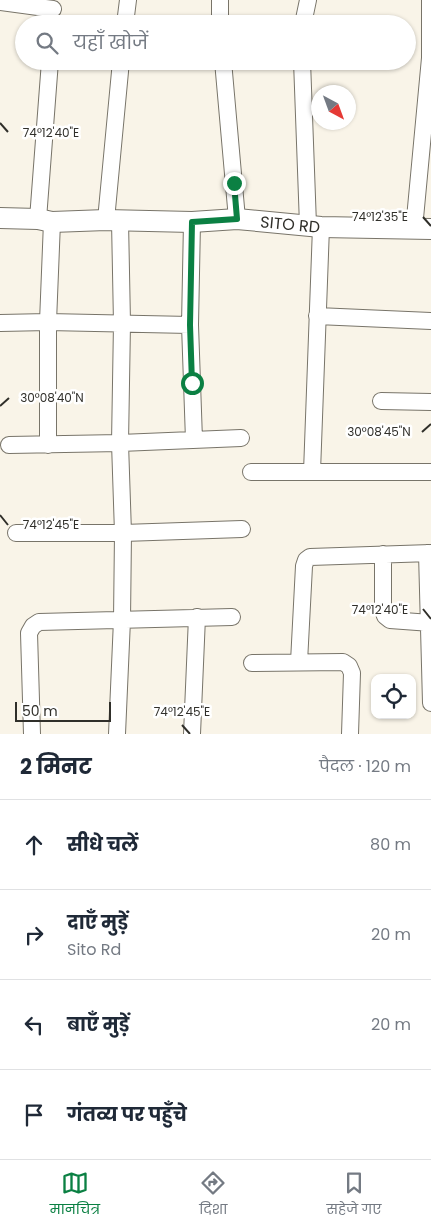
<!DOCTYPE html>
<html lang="hi">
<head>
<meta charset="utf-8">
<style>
	:root { --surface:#fff; --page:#f6f6f7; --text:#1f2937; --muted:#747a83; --line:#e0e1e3; --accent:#0b8043 }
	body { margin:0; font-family:Poppins,"Noto Sans Devanagari",sans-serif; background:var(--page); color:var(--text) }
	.controls { position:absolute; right:15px; bottom:15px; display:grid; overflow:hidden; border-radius:10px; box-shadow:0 1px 4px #0004 }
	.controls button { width:45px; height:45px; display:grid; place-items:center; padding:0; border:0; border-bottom:1px solid var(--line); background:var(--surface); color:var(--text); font:25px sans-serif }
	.compass { position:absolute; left:311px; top:85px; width:45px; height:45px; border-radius:50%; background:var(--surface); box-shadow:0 1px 4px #0004; rotate:139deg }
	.scale { position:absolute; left:15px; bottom:12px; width:96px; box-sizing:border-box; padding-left:5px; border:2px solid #302f2a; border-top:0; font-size:14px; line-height:18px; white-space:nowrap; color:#302f2a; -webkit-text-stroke:4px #fff; paint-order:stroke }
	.stop { position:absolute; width:15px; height:15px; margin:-11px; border:4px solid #0b8043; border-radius:50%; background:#fff }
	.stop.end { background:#0b8043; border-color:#fff; box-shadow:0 1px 5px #0008 }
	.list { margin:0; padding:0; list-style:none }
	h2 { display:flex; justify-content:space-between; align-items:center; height:65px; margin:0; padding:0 20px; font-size:21px }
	h2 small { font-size:16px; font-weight:400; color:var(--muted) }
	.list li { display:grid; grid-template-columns:32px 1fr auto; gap:15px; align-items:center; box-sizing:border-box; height:90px; padding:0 20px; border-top:1px solid var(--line) }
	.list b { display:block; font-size:19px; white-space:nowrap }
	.list p { margin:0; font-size:16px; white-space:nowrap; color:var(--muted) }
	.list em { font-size:16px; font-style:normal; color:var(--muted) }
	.icon { flex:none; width:28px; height:28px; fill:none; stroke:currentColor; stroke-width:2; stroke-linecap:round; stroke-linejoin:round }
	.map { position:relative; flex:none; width:431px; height:734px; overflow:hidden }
	.search { position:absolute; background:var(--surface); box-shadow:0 1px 4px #0004; left:15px; right:15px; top:15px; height:55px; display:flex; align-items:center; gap:12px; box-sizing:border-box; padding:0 18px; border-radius:28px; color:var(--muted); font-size:19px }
	.sheet { height:425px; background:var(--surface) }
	nav { display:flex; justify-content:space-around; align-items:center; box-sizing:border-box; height:70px; border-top:1px solid var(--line); background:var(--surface); font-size:14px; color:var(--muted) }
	nav a { display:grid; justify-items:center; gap:2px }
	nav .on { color:var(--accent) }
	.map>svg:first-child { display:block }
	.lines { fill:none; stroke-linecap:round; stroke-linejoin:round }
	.minor-casing { stroke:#787469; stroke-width:18 }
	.major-casing { stroke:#787469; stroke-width:22 }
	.minor { stroke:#fff; stroke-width:16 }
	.major { stroke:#fff; stroke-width:20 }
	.route { stroke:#0b8043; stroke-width:6 }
	.ticks { fill:none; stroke:#302f2a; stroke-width:2 }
	.labels { text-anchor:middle; stroke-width:5; stroke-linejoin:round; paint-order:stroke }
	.street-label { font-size:16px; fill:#302f2a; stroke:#fff }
	.ticks-label { font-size:12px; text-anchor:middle; fill:#302f2a; stroke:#fff; stroke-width:5; stroke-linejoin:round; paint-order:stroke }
</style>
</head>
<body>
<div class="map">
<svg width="431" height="734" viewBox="0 0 431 734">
	<rect width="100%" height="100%" fill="#f9f4e8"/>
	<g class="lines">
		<defs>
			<path id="minor" d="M220 0V24
				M0 2 53 9
				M125 24 128 0
				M303 24 308 0
				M223 61 237 219
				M302 61 308 225
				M38 219 50 61
				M106 220 121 61
				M192 222 190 325 194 440
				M414 229 430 58V0
				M317 316 431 321
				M0 323 48 322 190 325
				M381 401 431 402
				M9 445 120 443 241 438
				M48 445V322L52 222
				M251 472H431
				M312 472 321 227
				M16 533H123L242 529
				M427 553 431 703
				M383 554V610L385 616 390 620 431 623
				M299 662 304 566 306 560 310 557 431 553
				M252 663 343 662 349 666 352 673 350 734
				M32 734 29 633 33 626 39 622 232 617
				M117 734 122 620 123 533 120 443 122 323 120 221
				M192 734 197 617"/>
			<g id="major">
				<path id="s1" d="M0 218 38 219 52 222 106 220 192 222 237 219 321 227 431 229"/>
			</g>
		</defs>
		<use href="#minor" class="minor-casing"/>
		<use href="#major" class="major-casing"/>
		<use href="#minor" class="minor"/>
		<use href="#major" class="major"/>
	</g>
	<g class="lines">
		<path class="route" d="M192 383 190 325 192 222 237 219 234 183"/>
	</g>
	<path class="ticks" d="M0 123 8 132M423 217 431 226M0 406 9 398M422 432 431 424M0 515 8 525M423 609 431 619M182 725 190 734"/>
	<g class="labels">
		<g class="street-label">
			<text dy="6" stroke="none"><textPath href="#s1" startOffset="291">SITO RD</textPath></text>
		</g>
	</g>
	<g class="ticks-label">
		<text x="51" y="137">74°12'40"E</text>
		<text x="380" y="221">74°12'35"E</text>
		<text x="52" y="402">30°08'40"N</text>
		<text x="379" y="436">30°08'45"N</text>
		<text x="51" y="529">74°12'45"E</text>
		<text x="380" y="614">74°12'40"E</text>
		<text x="182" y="716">74°12'45"E</text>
	</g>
</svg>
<div class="controls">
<button><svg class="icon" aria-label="locate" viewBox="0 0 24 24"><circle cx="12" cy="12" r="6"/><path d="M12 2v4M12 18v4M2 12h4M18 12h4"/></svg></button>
</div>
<svg class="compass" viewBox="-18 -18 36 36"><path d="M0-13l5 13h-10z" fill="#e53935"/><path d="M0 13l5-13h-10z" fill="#747a83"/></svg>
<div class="scale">50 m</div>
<div class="stop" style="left:192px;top:383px"></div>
<div class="stop end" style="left:234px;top:183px"></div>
<div class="search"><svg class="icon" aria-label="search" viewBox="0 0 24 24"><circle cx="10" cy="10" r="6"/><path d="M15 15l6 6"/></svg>यहाँ खोजें</div>
</div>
<section class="sheet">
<h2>2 मिनट<small>पैदल · 120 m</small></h2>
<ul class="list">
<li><svg class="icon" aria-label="ahead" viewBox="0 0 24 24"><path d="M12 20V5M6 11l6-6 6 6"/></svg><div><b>सीधे चलें</b></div><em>80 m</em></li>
<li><svg class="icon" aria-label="right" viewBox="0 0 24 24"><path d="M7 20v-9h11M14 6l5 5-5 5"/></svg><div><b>दाएँ मुड़ें</b><p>Sito Rd</p></div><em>20 m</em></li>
<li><svg class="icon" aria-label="left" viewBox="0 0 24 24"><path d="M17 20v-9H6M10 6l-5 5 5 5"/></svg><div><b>बाएँ मुड़ें</b></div><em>20 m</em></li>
<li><svg class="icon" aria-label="arrive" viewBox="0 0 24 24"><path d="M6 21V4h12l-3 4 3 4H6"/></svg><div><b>गंतव्य पर पहुँचे</b></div></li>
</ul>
</section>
<nav>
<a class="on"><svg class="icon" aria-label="map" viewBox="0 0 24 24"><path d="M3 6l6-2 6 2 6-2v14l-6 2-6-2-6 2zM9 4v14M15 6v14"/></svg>मानचित्र</a>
<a><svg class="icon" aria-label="directions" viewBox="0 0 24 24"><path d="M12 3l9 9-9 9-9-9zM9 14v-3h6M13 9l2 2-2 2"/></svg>दिशा</a>
<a><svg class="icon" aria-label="saved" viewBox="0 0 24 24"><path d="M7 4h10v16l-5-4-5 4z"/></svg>सहेजे गए</a>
</nav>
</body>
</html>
